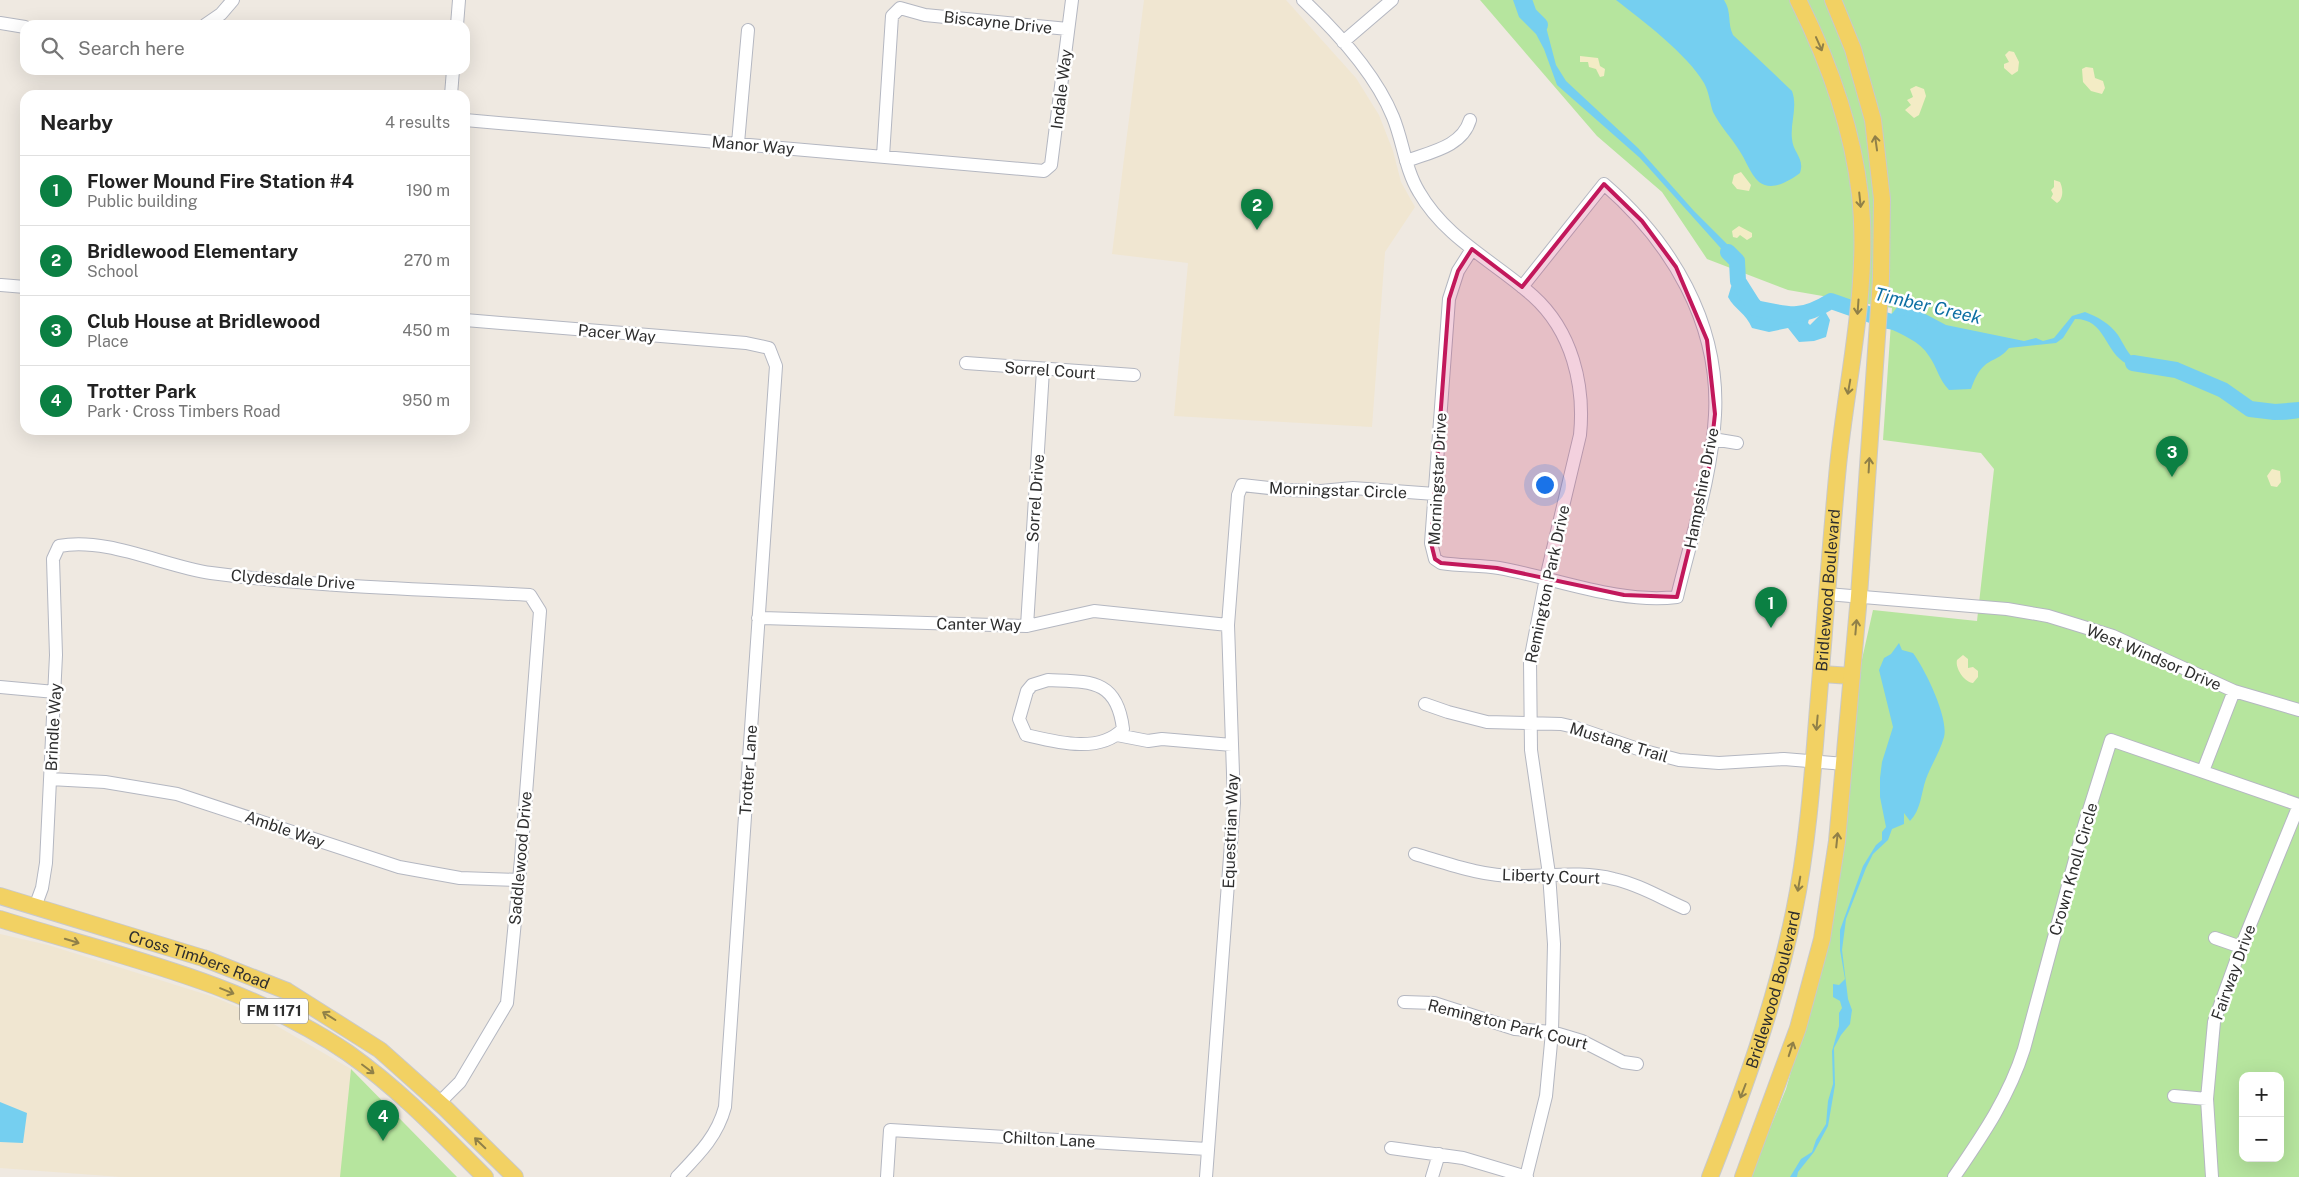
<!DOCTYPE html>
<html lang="en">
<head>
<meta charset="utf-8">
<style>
	:root { --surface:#fff; --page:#f6f6f6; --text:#222; --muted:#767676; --line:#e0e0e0; --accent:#0b8043 }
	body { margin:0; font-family:"Public Sans",sans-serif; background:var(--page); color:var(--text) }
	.controls { position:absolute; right:15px; bottom:15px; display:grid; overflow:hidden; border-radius:10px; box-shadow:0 5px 20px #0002 }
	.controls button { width:45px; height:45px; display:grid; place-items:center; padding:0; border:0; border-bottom:1px solid var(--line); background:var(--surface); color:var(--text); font:25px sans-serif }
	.you { position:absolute; left:1544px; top:484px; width:18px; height:18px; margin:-12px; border:4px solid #fff; border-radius:50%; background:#1a73e8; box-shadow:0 0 0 8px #1a73e833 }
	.badge { display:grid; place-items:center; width:32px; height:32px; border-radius:50%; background:var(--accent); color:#fff; font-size:16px; font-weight:700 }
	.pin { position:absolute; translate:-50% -41px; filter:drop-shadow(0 1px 2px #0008) }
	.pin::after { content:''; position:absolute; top:26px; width:18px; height:15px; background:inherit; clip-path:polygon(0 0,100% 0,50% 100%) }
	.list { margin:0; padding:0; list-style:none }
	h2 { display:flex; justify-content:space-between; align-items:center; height:65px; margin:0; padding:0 20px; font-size:21px }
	h2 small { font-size:16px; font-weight:400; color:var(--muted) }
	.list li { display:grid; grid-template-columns:32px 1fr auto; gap:15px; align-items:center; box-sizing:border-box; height:70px; padding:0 20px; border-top:1px solid var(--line) }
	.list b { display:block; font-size:19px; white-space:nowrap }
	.list p { margin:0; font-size:16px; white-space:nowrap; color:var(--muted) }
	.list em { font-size:16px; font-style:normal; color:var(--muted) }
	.icon { flex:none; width:28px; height:28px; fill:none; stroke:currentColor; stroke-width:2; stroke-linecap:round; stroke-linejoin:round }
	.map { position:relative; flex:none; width:2299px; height:1177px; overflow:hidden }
	.search { position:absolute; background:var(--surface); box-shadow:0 5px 20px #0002; left:20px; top:20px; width:450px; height:55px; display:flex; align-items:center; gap:12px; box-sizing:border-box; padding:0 18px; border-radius:15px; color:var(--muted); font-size:19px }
	.panel { position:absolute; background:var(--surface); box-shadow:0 5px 20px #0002; left:20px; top:90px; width:450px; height:345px; border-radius:15px }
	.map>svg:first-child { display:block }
	.education { fill:#f0e6d1 }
	.green { fill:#b6e59e; fill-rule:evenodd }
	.sand { fill:#f3ecc5 }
	.water { fill:#75cff0 }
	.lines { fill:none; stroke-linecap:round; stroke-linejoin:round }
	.river { stroke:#75cff0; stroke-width:16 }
	.minor-casing { stroke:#b4b7c1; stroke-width:14 }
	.major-casing { stroke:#c9c9c9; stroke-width:18 }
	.minor { stroke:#fff; stroke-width:12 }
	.major { stroke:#f2d163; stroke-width:16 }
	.oneway { stroke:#908048 }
	.marked { fill:#c2185b; fill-opacity:0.2; stroke:#c2185b; stroke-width:4; stroke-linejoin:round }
	.labels { text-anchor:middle; stroke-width:5; stroke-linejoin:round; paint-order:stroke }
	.shield { fill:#fff; stroke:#6d6d6d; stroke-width:1 }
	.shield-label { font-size:15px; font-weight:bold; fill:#2e2e2e }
	.street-label { font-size:16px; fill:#2e2e2e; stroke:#fff }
	.water-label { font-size:18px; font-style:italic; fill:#0d6fa3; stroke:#fff }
</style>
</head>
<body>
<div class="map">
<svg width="2299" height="1177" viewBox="0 0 2299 1177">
	<rect width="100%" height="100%" fill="#efe9e1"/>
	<path class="education" d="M1144 0H1286L1356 78 1379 115 1393 151 1401 182 1415 207 1385 252 1372 427 1174 416 1188 263 1112 254Z
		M0 934 48 945 214 997 265 1019 351 1069 344 1177H121L0 1168Z"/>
	<path class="green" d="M1480 0H2299V1177H1750L1786 1089 1825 954 1858 677 1873 610 1977 621 1994 469 1981 453 1883 440 1892 308 1788 290 1707 259 1662 192 1597 136ZM2243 1076H2280V1158H2243Z
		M351 1069 457 1177H340Z"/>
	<path class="sand" d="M2009 51 2014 52 2019 62 2018 71 2012 75 2004 68V64L2009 62 2005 55Z
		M1580 56 1598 58 1600 66 1605 69 1604 76 1600 77 1596 69 1589 67 1588 62H1580Z
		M2086 67 2093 68 2095 78 2103 81 2105 88 2102 94 2091 91 2083 82 2082 69Z
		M1916 86 1924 89 1926 96 1919 115 1914 118 1905 110 1911 105 1907 100 1913 97 1910 89Z
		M1741 172 1751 185 1749 191 1737 189 1732 183 1734 175Z
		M2054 180 2060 182C2063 188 2064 199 2057 203L2051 198 2053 194 2051 190 2054 187Z
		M1739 226 1752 233V237L1747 240 1740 235 1737 238 1733 237 1732 231Z
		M2272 469 2280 471 2281 482 2277 487 2271 486 2267 476Z
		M1963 655 1968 659V668L1973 667 1978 671V677L1973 683C1964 682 1955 668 1957 660Z"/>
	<path class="water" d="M1513 0H1523L1525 7 1546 27 1556 65 1566 81 1638 148 1694 211 1737 254 1739 261 1736 278 1766 306 1769 315 1777 320 1787 316 1789 310C1795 308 1807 308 1810 315L1808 323 1810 325 1822 313H1826L1830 320 1826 337 1814 341 1799 342 1788 328 1769 332 1752 328C1746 313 1735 310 1728 297L1735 274 1733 259 1726 254 1640 158 1557 85 1544 49 1536 34 1519 17Z
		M1616 0H1724C1732 12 1727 23 1733 35L1792 91C1798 107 1790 123 1792 139 1793 153 1805 158 1800 173 1789 181 1772 192 1759 182 1750 174 1746 160 1739 150 1731 137 1720 126 1713 112 1710 103 1709 92 1704 83 1687 54 1643 21 1616 0Z
		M1898 306 1914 308 1946 325 2024 341 2036 338 2043 341 2054 338 2072 316 2085 312C2098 317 2109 323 2118 335 2124 344 2127 354 2137 361L2202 383 2232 398 2246 410 2264 412 2299 410V418C2248 428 2227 394 2183 379 2165 373 2144 373 2127 364 2104 352 2106 319 2075 319L2063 338 2056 343 2009 348C1999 360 1992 358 1983 367 1977 373 1974 381 1971 389L1949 390C1939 380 1937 367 1929 356 1920 341 1902 335 1887 327L1888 316 1891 315Z
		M1899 643 1902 650 1913 653C1925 669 1949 718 1944 737 1940 752 1931 765 1926 779 1921 793 1921 810 1910 821L1904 813V824L1892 829 1888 840 1873 854 1866 868 1846 919 1842 950 1848 999 1852 1010 1850 1024 1841 1035 1834 1048 1835 1085 1828 1126 1814 1152 1798 1172 1797 1177H1790L1801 1159 1812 1152 1816 1140 1826 1124 1828 1101 1833 1084 1832 1051 1839 1026V1013L1842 1008 1840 1001 1833 997V984L1839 985 1845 979 1840 950V930L1863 866 1876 845 1882 840V832L1886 827 1880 797V778L1882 762 1893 727 1879 670 1884 658 1891 654Z
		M0 1102 27 1113 23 1143 0 1142Z"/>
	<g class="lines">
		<path class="river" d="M1524 0 1529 14 1540 25
			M1728 252 1737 261 1738 281 1755 308C1789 315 1800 320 1831 301L1888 321 1910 325
			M2133 363 2176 370 2223 390 2250 409 2275 412 2299 410"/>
		<defs>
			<path id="minor" d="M1303 0C1338 33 1375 73 1393 117 1403 141 1405 169 1419 192 1446 239 1494 261 1533 296 1572 331 1585 385 1580 435L1546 578 1530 661 1531 750 1549 874 1554 944 1552 1032 1546 1096 1526 1177
				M0 23 25 27
				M205 25 221 14 233 0
				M457 25 459 0
				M1343 42 1392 0
				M451 95 453 70
				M465 120 1044 171 1051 165 1072 0
				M738 143 748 30
				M883 156 892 16 900 8 925 15 1068 29
				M1406 161C1430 152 1462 147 1470 120
				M1472 249 1458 271 1449 299 1431 543 1435 559 1441 563C1460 566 1480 565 1499 568 1556 578 1618 604 1677 597 1691 538 1712 476 1715 415 1720 323 1671 242 1604 184L1522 287
				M1 285 25 287
				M465 320 746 343 769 348 776 366 725 1107C717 1137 698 1155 677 1177
				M966 363 1134 375
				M1713 439 1737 443
				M1827 594 2007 609 2048 616 2113 636 2234 691 2299 710
				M758 618 1027 626 1094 611 1228 625
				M1027 626 1043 370
				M1048 680C1089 682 1117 678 1123 729 1099 754 1056 742 1026 735L1019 719 1027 691 1032 685Z
				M0 687 55 692
				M1425 704 1448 712 1487 722 1561 724 1574 727 1641 750 1679 760 1719 763 1784 759 1845 764
				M1117 735 1148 741 1162 739 1232 745
				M2203 771 2234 691
				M50 779 105 782 177 794 399 867 460 878 519 880
				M1415 854C1449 864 1484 877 1519 876 1551 876 1582 871 1614 879 1638 884 1661 898 1684 908
				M35 907 42 888 46 863 56 655 53 559 59 546C108 537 163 566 211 573 316 587 424 589 530 595L540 611 521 859 507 1003 460 1082 439 1103
				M2215 938 2241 947
				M1404 1002 1434 1003 1515 1029 1552 1032 1582 1041 1623 1062 1637 1064
				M2174 1096 2207 1099
				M1391 1148 1463 1158 1527 1177
				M887 1177 890 1130 1207 1149
				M1206 1177 1234 803 1228 625 1238 495 1242 485 1287 490 1321 491 1353 488 1435 494
				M1432 1177 1439 1154
				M1954 1177C1982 1136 2009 1097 2024 1049L2084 826 2111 740 2299 805 2241 947 2214 1022 2207 1099 2212 1177"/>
			<g id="major">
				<path d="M1821 674 1852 676"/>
				<path id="s1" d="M0 896 203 958 287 991 380 1050 445 1108 515 1177"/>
				<path d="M0 919C118 956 244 982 348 1053 399 1089 441 1133 485 1177"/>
				<path id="s2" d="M1710 1177C1744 1090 1775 1004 1794 912 1807 849 1812 784 1817 720 1824 635 1830 550 1838 466 1847 376 1870 286 1860 195 1852 125 1829 62 1798 0"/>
				<path d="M1743 1177 1798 1028 1822 939 1837 841 1859 596 1881 279 1882 199 1873 120 1853 49 1833 0"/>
			</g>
		</defs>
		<use href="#minor" class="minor-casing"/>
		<use href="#major" class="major-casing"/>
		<use href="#minor" class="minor"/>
		<use href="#major" class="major"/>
	</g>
	<defs><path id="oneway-shaft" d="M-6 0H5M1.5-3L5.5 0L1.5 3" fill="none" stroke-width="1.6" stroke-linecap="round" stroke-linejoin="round" transform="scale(1.25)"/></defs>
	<g class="oneway">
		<use href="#oneway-shaft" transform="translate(1819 44) rotate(66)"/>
		<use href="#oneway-shaft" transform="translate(1876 143) rotate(-98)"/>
		<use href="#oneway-shaft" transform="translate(1860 200) rotate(84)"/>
		<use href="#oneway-shaft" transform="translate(1858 307) rotate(94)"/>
		<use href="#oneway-shaft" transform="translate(1849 387) rotate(100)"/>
		<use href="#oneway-shaft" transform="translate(1869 465) rotate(-87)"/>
		<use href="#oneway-shaft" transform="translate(1856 627) rotate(-85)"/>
		<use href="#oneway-shaft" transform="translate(1817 723) rotate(95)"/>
		<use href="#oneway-shaft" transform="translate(1837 840) rotate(-84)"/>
		<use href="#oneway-shaft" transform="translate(1799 884) rotate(100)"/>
		<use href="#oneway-shaft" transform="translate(72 941) rotate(17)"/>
		<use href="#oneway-shaft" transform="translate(227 991) rotate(22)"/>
		<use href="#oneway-shaft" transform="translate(329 1016) rotate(-148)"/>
		<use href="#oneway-shaft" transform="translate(1791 1049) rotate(-72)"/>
		<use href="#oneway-shaft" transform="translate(368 1069) rotate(37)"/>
		<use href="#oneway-shaft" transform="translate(1743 1091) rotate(111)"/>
		<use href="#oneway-shaft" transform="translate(480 1143) rotate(-136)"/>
	</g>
	<path class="marked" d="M1604 184 1642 221 1676 267 1707 340 1715 414 1709 467 1677 597 1624 595 1497 568 1441 563 1435 559 1431 543 1449 299 1458 271 1472 249 1522 287Z"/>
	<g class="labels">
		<rect class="shield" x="240" y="998.5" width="68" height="25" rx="4"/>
		<g class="shield-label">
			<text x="274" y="1016">FM 1171</text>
		</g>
		<g class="street-label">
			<text transform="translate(998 22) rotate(6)" y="6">Biscayne Drive</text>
			<text transform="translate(1061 89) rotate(-83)" y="6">Indale Way</text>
			<text transform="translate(753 145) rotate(5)" y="6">Manor Way</text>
			<text transform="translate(617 333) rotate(5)" y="6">Pacer Way</text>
			<text transform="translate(1050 370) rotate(4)" y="6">Sorrel Court</text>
			<text transform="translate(1437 479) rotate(-87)" y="6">Morningstar Drive</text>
			<text transform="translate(1701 488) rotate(-79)" y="6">Hampshire Drive</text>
			<text transform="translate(1338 490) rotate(2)" y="6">Morningstar Circle</text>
			<text transform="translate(1035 498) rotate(-86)" y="6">Sorrel Drive</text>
			<text transform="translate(293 579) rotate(4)" y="6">Clydesdale Drive</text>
			<text transform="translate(1547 584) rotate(-78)" y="6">Remington Park Drive</text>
			<text dy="6" stroke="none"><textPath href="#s2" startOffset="602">Bridlewood Boulevard</textPath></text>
			<text transform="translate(979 624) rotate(1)" y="6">Canter Way</text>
			<text transform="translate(2154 657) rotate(23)" y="6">West Windsor Drive</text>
			<text transform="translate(53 727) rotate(-87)" y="6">Brindle Way</text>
			<text transform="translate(1619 742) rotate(17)" y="6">Mustang Trail</text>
			<text transform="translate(748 770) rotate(-86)" y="6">Trotter Lane</text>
			<text transform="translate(285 829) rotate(19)" y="6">Amble Way</text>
			<text transform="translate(1230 831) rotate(-88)" y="6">Equestrian Way</text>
			<text transform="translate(520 858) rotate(-85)" y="6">Saddlewood Drive</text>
			<text transform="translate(2073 869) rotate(-74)" y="6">Crown Knoll Circle</text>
			<text transform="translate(1551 876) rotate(2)" y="6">Liberty Court</text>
			<text dy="6" stroke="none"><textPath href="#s1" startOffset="209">Cross Timbers Road</textPath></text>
			<text transform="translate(2233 972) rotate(-70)" y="6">Fairway Drive</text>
			<text dy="6" stroke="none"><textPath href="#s2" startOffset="198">Bridlewood Boulevard</textPath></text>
			<text transform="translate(1508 1024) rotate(14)" y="6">Remington Park Court</text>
			<text transform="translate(1049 1139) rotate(3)" y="6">Chilton Lane</text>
		</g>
		<g class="water-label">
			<text transform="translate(1928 306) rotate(13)" y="6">Timber Creek</text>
		</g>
	</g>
</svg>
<div class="controls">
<button>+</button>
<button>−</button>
</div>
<div class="you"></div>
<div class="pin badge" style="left:1771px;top:628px">1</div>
<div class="pin badge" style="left:1257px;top:230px">2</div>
<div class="pin badge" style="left:2172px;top:477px">3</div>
<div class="pin badge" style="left:383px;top:1141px">4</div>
<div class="search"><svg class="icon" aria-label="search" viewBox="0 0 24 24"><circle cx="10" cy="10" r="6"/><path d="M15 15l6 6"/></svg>Search here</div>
<section class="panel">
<h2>Nearby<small>4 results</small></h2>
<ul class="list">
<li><span class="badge">1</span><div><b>Flower Mound Fire Station #4</b><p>Public building</p></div><em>190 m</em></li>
<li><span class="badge">2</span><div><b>Bridlewood Elementary</b><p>School</p></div><em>270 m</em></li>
<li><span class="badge">3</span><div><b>Club House at Bridlewood</b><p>Place</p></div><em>450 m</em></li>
<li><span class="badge">4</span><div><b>Trotter Park</b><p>Park · Cross Timbers Road</p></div><em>950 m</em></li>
</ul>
</section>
</div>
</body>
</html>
